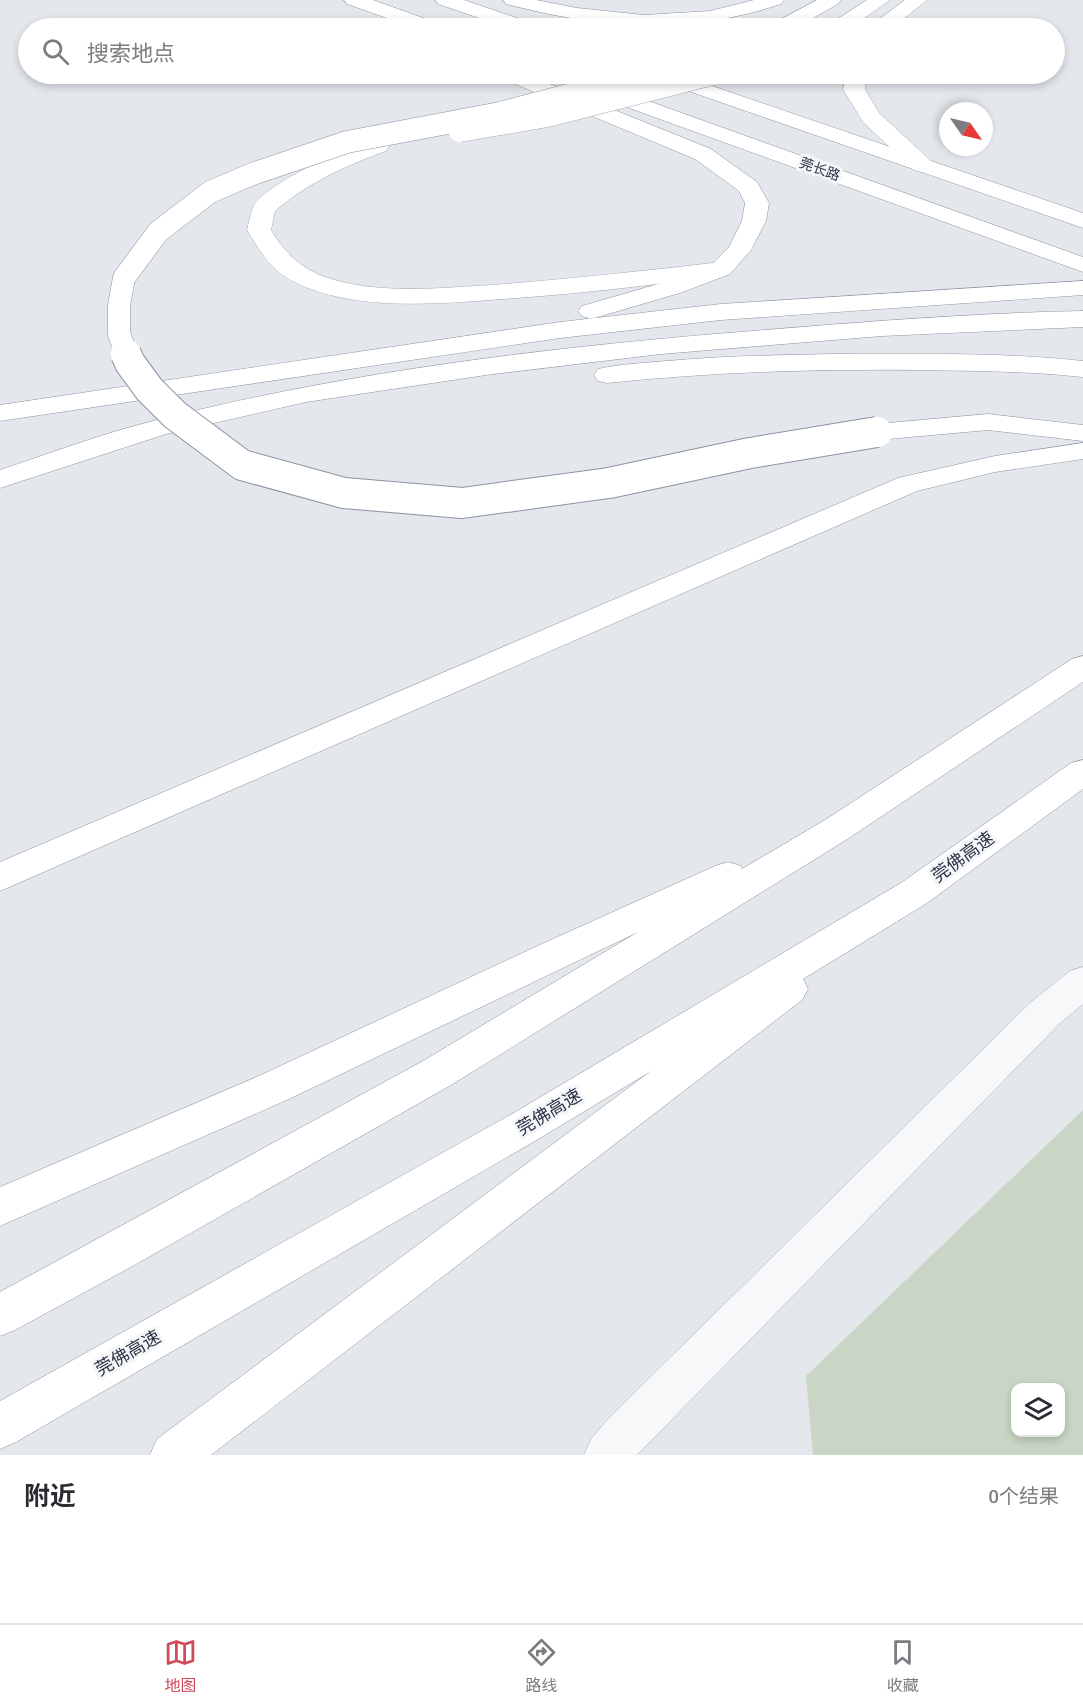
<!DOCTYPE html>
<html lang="zh">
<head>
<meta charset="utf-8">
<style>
	:root { --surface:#fff; --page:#f7f7f7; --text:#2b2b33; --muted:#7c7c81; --line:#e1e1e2; --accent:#d1495b }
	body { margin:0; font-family:Signika,"Noto Sans SC",sans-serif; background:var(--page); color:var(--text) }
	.controls { position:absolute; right:18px; bottom:18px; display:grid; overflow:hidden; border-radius:12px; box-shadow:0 3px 9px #0003 }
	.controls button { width:54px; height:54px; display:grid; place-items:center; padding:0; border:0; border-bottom:2px solid var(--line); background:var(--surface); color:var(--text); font:30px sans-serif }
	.compass { position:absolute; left:939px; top:102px; width:54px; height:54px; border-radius:50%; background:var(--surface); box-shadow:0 3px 9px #0003; rotate:124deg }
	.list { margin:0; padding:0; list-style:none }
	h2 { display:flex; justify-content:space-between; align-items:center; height:78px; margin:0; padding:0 24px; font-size:26px }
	h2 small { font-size:20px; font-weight:400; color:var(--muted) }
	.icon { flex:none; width:33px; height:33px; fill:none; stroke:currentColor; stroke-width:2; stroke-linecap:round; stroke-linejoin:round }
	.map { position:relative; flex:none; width:1083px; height:1455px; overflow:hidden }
	.search { position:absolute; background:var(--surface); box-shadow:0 3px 9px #0003; left:18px; right:18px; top:18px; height:66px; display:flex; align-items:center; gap:15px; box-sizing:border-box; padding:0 21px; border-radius:33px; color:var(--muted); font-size:22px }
	.sheet { height:168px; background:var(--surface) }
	nav { display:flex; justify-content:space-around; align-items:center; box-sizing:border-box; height:84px; border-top:2px solid var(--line); background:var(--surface); font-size:16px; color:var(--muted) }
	nav a { display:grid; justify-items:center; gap:3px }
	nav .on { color:var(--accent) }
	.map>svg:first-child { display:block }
	.green { fill:#c9d6c5; fill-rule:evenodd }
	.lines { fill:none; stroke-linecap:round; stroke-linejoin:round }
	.street-casing { stroke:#a9aeb7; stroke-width:1 }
	.primary-casing { stroke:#a3abb8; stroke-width:1 }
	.highway-casing { stroke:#8b94a3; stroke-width:1 }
	.street { fill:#f7f8fa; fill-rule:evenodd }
	.primary { fill:#fff; fill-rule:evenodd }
	.highway { fill:#fff; fill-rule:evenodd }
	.primary-bridge-casing { stroke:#a3abb8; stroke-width:23; stroke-linecap:butt }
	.highway-bridge-far1-casing { stroke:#8b94a3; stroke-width:23; stroke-linecap:butt }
	.highway-bridge-casing { stroke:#8b94a3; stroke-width:32; stroke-linecap:butt }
	.primary-bridge { stroke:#fff; stroke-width:22 }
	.highway-bridge-far1 { stroke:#fff; stroke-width:22 }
	.highway-bridge { stroke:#fff; stroke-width:30 }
	.labels { text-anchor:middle; stroke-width:6; stroke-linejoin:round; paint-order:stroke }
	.far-street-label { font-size:14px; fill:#2b3445; stroke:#f4f6f9 }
	.near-street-label { font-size:18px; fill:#2b3445; stroke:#f4f6f9 }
</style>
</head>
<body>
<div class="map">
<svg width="1083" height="1455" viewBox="0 0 1083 1455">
	<rect width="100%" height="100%" fill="#e4e7ec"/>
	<path class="green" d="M1083 1110V1455H813L806 1376ZM1016 1388H1060V1432H1016Z"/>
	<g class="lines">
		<defs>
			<path id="street" d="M1083 967V1004L1059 1024 637 1455H584L591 1439 608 1419 1031 1002 1070 971Z"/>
			<path id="primary" d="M867 0H890L850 28H827L830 24Z
				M905 0H927L892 28H870L873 24Z
				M847 74H867L865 89 879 113 930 160 933 165 930 170 922 172 914 170 863 122 843 89Z
				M378 139 386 141 389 146 386 151C345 166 309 182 275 211L271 230C284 252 300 268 325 277 377 295 439 288 493 285 569 279 645 271 721 262L730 264 733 269 730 274 721 276C653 285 585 293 517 298 446 303 346 315 284 276 268 266 257 246 247 230 249 223 250 214 253 207 265 183 351 146 378 139Z"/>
			<path id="highway" d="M344 0H373L440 24 443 28H415L347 4Z
				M435 0H464L534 24 537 28H509L438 4Z
				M503 0H536L577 8 644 15 710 11 754 0H784L781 4C683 36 604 29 506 4Z
				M817 0H841L838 4 795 28H769L772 24Z
				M498 74H525L711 149 757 182 769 203 766 221 751 250 730 274 683 292 591 319 582 316 578 311 582 306 665 282 712 264 729 247 742 221 745 203 739 191 695 159 501 78Z
				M648 74H677L1083 213V228L651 78Z
				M629 94 1083 257V272L621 105 618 100 621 95Z
				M1083 281V295L721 320 560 338 0 421V405L560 322 721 304Z
				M1083 311V327L882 336 661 354 486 375 306 402 166 434 0 488V470C51 453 101 434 153 421 348 371 551 347 752 331 862 322 973 313 1083 311Z
				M835 354C917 354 1001 352 1083 361V377C1028 371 973 371 918 370 814 369 710 372 607 383L598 381 594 375 598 369C620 364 644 363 667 361 723 356 779 355 835 354Z
				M988 414 1083 425V441L988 430 877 440 867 438 863 432 867 426 877 424Z
				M1083 443V459L995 472 917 491 0 891V862L898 478 995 456Z
				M1083 656V682L849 838 451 1085 131 1267 15 1330 0 1336V1292L423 1061 638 932 289 1099 0 1226V1187L261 1075 544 943 715 866 728 862 741 866 742 869 825 820 1072 659Z
				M1083 760V789L927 903 803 979 808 989 802 1000 211 1455H150L157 1439 651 1071 540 1138 16 1442 0 1449V1401L512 1114 901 883 1071 763Z"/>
		</defs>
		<use href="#street" class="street-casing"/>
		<use href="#primary" class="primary-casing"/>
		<use href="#highway" class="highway-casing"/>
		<use href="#street" class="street"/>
		<use href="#primary" class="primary"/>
		<use href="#highway" class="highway"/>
		<defs>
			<path id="primary-bridge" d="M460 131 547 116 712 74"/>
			<path id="highway-bridge-far1" d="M127 355 119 334V305L124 278 158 232 210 192 255 173 347 142 500 113 648 74"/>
			<path id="highway-bridge" d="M126 354 130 363 149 389 175 415 242 465 344 493 462 503 609 483 750 453 877 432"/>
		</defs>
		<use href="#primary-bridge" class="primary-bridge-casing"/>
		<use href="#highway-bridge-far1" class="highway-bridge-far1-casing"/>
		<use href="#highway-bridge" class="highway-bridge-casing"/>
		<use href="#primary-bridge" class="primary-bridge"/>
		<use href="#highway-bridge-far1" class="highway-bridge-far1"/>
		<use href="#highway-bridge" class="highway-bridge"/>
	</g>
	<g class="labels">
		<g class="far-street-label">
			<text transform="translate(820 169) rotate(20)" y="5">莞长路</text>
		</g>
		<g class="near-street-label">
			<text transform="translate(963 857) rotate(-36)" y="6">莞佛高速</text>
			<text transform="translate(549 1112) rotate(-31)" y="6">莞佛高速</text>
			<text transform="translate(128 1353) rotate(-30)" y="6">莞佛高速</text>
		</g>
	</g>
</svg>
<div class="controls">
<button><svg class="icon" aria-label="layers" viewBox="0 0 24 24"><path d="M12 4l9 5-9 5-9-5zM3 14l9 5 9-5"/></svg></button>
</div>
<svg class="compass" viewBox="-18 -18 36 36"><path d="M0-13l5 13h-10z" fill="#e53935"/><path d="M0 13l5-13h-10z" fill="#7c7c81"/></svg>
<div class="search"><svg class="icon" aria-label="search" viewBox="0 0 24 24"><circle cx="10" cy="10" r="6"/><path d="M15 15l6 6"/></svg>搜索地点</div>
</div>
<section class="sheet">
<h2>附近<small>0个结果</small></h2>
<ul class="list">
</ul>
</section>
<nav>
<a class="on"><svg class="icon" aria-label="map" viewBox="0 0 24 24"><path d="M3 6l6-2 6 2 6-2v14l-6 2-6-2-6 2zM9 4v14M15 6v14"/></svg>地图</a>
<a><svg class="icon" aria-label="directions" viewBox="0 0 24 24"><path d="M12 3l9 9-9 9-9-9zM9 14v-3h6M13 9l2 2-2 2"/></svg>路线</a>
<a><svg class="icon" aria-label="saved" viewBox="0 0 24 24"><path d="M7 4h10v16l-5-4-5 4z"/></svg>收藏</a>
</nav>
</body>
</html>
